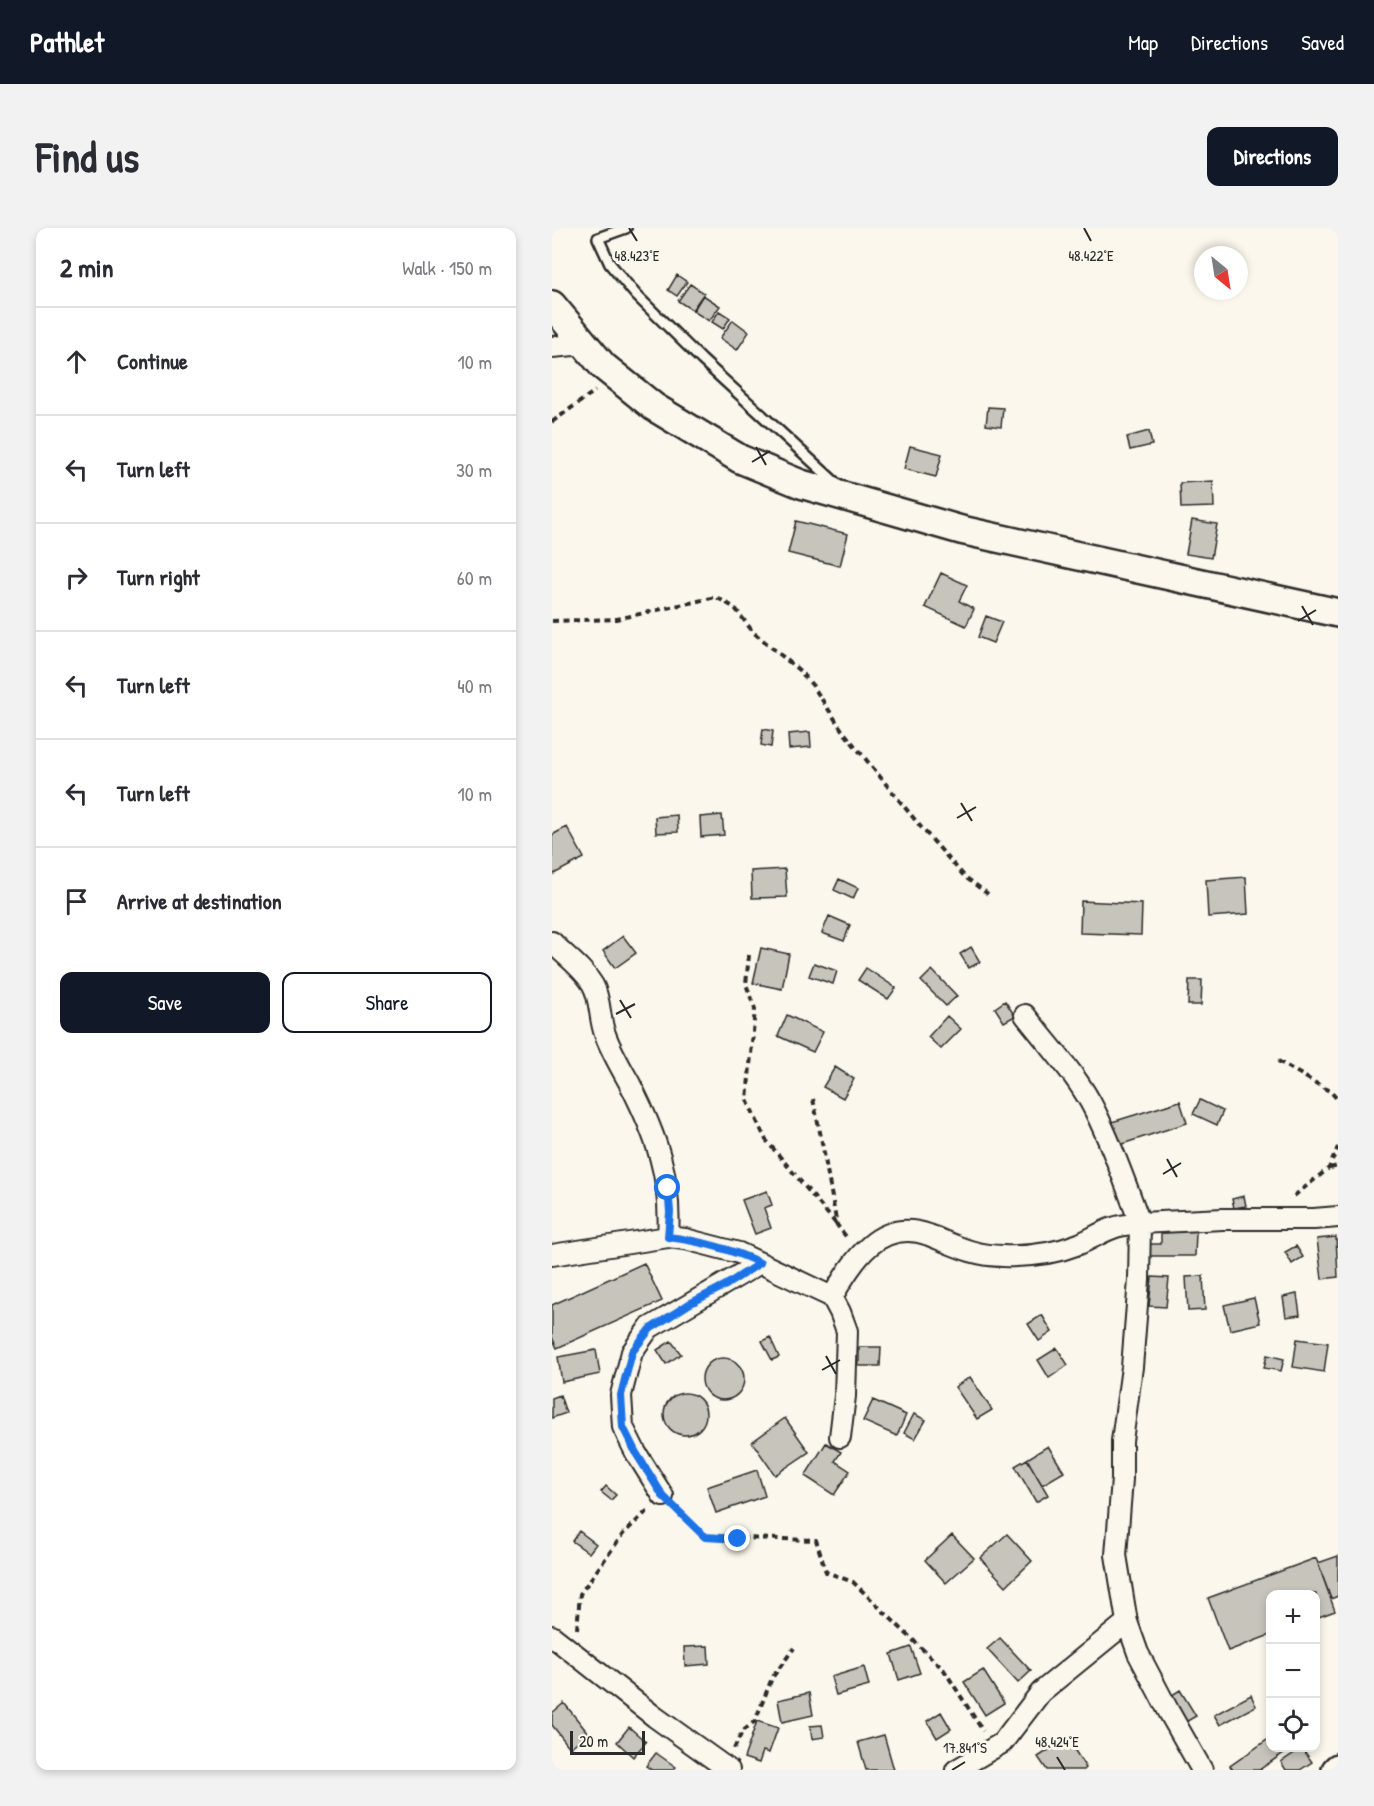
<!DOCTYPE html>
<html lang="en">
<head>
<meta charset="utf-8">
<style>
	:root { --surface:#fff; --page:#f2f2f3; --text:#2b2b33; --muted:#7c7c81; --line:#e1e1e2; --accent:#111827 }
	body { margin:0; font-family:"Patrick Hand",sans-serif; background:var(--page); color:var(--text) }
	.controls { position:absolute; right:18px; bottom:18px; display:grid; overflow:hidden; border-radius:12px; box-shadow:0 3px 9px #0003 }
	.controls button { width:54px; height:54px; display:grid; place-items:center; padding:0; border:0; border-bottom:2px solid var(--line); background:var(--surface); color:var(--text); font:30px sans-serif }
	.compass { position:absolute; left:642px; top:18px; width:54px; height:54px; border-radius:50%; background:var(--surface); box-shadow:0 3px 9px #0003; rotate:150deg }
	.scale { position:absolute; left:18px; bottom:15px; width:75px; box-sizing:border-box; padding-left:6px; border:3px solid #2b2b2b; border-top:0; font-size:16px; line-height:21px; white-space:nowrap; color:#2b2b2b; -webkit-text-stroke:4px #fbf7ec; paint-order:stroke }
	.stop { position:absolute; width:18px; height:18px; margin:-14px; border:4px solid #1a73e8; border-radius:50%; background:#fff }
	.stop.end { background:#1a73e8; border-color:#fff; box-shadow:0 2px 6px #0008 }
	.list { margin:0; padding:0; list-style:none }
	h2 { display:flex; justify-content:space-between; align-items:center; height:78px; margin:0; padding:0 24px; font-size:26px }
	h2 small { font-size:20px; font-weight:400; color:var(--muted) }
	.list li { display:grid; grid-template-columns:39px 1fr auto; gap:18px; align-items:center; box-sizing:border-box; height:108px; padding:0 24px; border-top:2px solid var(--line) }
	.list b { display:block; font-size:22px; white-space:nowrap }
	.list em { font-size:20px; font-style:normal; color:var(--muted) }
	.actions { display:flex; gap:12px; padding:18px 24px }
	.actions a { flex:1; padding:14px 0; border:2px solid var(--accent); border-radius:12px; text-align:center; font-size:21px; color:var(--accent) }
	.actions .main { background:var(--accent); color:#fff }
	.icon { flex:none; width:33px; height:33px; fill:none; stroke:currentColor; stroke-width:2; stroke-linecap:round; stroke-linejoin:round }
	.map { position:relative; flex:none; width:786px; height:1542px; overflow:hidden; border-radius:12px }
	header { display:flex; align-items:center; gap:36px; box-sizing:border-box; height:84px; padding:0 30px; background:var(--accent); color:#fff }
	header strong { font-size:28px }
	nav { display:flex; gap:33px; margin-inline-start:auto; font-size:21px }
	.intro { display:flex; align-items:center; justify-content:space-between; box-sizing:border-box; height:144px; padding:0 36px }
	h1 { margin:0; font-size:42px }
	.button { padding:15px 27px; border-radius:12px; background:var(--accent); color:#fff; font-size:21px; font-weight:700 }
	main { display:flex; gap:36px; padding:0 36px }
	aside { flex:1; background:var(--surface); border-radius:12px; box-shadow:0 3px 9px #0003 }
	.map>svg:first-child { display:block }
	.building { fill:#c7c4bc; stroke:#2b2b2b; stroke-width:1.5 }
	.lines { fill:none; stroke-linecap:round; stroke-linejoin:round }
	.lane-casing { stroke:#2b2b2b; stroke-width:14 }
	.street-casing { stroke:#2b2b2b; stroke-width:24 }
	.secondary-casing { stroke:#2b2b2b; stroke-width:32 }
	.path { stroke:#2b2b2b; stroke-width:4; stroke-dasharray:6 4.5; stroke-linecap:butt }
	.lane { stroke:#fbf7ec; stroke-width:9 }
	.street { stroke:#fbf7ec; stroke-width:20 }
	.secondary { stroke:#fbf7ec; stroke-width:27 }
	.route { stroke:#1a73e8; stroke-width:8 }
	.ticks { fill:none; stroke:#2b2b2b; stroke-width:2 }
	.ticks-label { font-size:15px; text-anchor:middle; fill:#2b2b2b; stroke:#fbf7ec; stroke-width:6; stroke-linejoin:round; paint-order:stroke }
</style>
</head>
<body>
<header>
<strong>Pathlet</strong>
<nav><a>Map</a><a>Directions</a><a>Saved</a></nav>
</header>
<div class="intro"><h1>Find us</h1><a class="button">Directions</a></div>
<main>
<aside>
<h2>2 min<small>Walk · 150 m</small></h2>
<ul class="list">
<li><svg class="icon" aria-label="ahead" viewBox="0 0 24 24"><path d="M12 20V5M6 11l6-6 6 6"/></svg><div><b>Continue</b></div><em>10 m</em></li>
<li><svg class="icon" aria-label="left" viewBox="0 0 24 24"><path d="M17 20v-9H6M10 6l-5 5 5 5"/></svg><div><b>Turn left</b></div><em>30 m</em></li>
<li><svg class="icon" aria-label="right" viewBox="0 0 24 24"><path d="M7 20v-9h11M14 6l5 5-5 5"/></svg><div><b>Turn right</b></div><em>60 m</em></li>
<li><svg class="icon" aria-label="left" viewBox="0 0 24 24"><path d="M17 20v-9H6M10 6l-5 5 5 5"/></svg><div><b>Turn left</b></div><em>40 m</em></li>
<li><svg class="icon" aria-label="left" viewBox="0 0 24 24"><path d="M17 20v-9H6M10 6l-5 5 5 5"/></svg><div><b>Turn left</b></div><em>10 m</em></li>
<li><svg class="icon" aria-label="arrive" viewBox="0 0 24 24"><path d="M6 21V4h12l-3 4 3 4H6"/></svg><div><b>Arrive at destination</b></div></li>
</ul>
<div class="actions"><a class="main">Save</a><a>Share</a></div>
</aside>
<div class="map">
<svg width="786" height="1542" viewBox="0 0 786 1542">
	<rect width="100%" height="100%" fill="#fbf7ec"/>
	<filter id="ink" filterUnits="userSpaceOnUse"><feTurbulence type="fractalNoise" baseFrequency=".0167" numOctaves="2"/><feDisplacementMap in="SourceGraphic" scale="12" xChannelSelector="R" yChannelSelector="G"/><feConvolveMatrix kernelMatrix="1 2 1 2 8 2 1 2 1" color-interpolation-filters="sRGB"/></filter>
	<g filter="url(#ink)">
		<path class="building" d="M125 47 135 54 125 68 116 62Z
			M138 56 152 65 140 82 126 73Z
			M151 67 168 78 157 93 141 83Z
			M167 83 178 90 171 101 160 94Z
			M181 92 197 104 185 122 168 110Z
			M436 179 451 180 449 199 434 197Z
			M597 203 600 217 578 222 575 209Z
			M358 218 390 226 384 249 352 241Z
			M661 253 662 279 629 280 628 255Z
			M640 292 665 296 659 330 634 326Z
			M244 293 296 306 288 338 236 325Z
			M389 345 415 357 407 373 422 381 414 398 373 379Z
			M434 388 450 394 441 415 426 409Z
			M211 501 221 503 219 519 209 517Z
			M258 504 259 519 237 521 236 506Z
			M125 587 126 604 104 605 103 589Z
			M170 587 172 607 149 609 148 589Z
			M15 599 32 630 0 647V607Z
			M233 641 235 669 200 670 199 643Z
			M694 649 696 686 656 689 654 652Z
			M287 651 306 660 301 671 282 662Z
			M529 673 590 676 589 707 528 705Z
			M277 688 298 697 292 713 270 705Z
			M71 708 84 725 63 740 51 723Z
			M419 719 428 734 417 740 408 726Z
			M209 720 237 726 230 761 201 755Z
			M262 735 285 743 281 756 257 748Z
			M314 740 344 760 336 771 306 752Z
			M380 742 405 768 394 778 369 753Z
			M637 752H650L649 777H636Z
			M453 773 463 788 452 794 443 780Z
			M235 787 271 804 261 824 226 808Z
			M395 788 409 801 389 821 376 809Z
			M283 839 302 851 291 870 271 859Z
			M648 872 671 883 665 897 641 886Z
			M628 873 635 895 567 917 560 894Z
			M215 963 220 977 212 980 219 1000 203 1006 190 972Z
			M692 968 694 978 682 980 680 971Z
			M644 1003 643 1028H598V1016H609V1004Z
			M784 1009 786 1049 770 1051 765 1011Z
			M744 1018 751 1029 740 1036 733 1024Z
			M92 1035 110 1073 5 1120 0 1109V1077Z
			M651 1048 653 1082 636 1083 634 1049Z
			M600 1049 617 1050 614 1079 597 1078Z
			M745 1066 748 1087 734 1089 731 1069Z
			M702 1070 708 1095 678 1102 672 1077Z
			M490 1087 500 1104 487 1113 476 1096Z
			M218 1109 227 1129 220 1132 210 1113Z
			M745 1111 776 1115 772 1144 741 1139Z
			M119 1113 129 1126 114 1136 105 1122Z
			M307 1119H329L328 1138H307Z
			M505 1120 516 1137 497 1150 486 1132Z
			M44 1122 48 1146 10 1154 6 1129Z
			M715 1127 732 1131 729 1143 712 1140Z
			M150 1151a21 21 0 1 1 42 0a21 21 0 1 1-42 0Z
			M418 1149 440 1182 425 1191 403 1159Z
			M112 1186a21 21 0 1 1 42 0a21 21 0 1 1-42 0Z
			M8 1167 14 1185 0 1190V1170Z
			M321 1172 354 1187 345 1208 311 1193Z
			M362 1186 374 1192 363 1211 352 1205Z
			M233 1190 257 1224 223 1247 200 1214Z
			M274 1215 289 1224 283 1233 298 1243 282 1267 253 1248Z
			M496 1218 512 1244 490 1257 475 1231Z
			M475 1231 496 1267 484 1274 463 1238Z
			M205 1242 213 1268 164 1285 155 1259Z
			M54 1258 64 1267 59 1272 49 1264Z
			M27 1303 44 1316 37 1325 20 1313Z
			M455 1306 480 1333 454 1358 428 1330Z
			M400 1307 422 1330 394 1355 373 1332Z
			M786 1328V1368L779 1371 766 1335Z
			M764 1330 783 1383 764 1390V1366H718V1407L676 1423 656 1370Z
			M448 1410 479 1443 466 1455 435 1421Z
			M156 1418 157 1436 133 1438 132 1419Z
			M359 1419 368 1445 347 1452 339 1426Z
			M312 1439 317 1458 284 1467 279 1449Z
			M431 1442 452 1475 433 1487 412 1454Z
			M628 1462 644 1488 632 1495 617 1469Z
			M257 1465 261 1487 230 1494 226 1472Z
			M699 1467 704 1478 668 1497 662 1487Z
			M12 1475 36 1505 18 1520 0 1497V1485Z
			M389 1484 399 1501 385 1510 375 1493Z
			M205 1493 226 1500 217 1525 211 1523 207 1535 192 1530Z
			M270 1497 272 1509 260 1511 258 1498Z
			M77 1499 94 1514 81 1529 65 1514Z
			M332 1507 342 1542H314L306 1514Z
			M515 1510 534 1540 532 1542H495L486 1529Z
			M718 1510V1520H739L707 1542H681L678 1538Z
			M750 1520 760 1534 748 1542H734L729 1534Z
			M104 1525 124 1539 121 1542H100L94 1538Z"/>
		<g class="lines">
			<defs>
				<path id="lane" d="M74 0 46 10 58 36 84 67 150 132 287 258"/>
				<path id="street" d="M0 119 33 116
					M0 714C13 728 31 740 41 757 49 772 47 791 53 806 59 823 69 840 78 856 104 907 120 950 116 1009
					M473 787C497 818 526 848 543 883 561 919 574 957 588 995L671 991H762L786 989
					M0 1027 116 1009 133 1011 187 1025 280 1069
					M288 1209 293 1168 295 1103 288 1084 280 1069C301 1033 327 989 377 1007 402 1017 422 1028 451 1028 476 1029 504 1025 527 1016 539 1011 549 1004 561 1000 569 997 579 996 588 995L587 1052 580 1139 570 1213V1251L564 1327 575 1394 586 1425 617 1484 650 1542
					M111 1268 84 1225 71 1199 69 1167 80 1124 97 1100 208 1035
					M0 1408 103 1489 177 1542
					M404 1542 450 1515 489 1464 575 1394"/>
				<path id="secondary" d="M0 77 51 138 102 179 188 231 249 256 409 302 786 385
					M784 1542 786 1540"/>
			</defs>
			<use href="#lane" class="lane-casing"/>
			<use href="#street" class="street-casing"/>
			<use href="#secondary" class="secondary-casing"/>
			<path class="path" d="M0 194 43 163
				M0 393 65 391 164 369 183 380 201 404 248 443 261 458 290 502 368 598 413 649 436 666
				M197 727 194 756 203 781 195 872 214 912 285 997
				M726 833 779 864 786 872
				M261 871 269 909 285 997 296 1011
				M778 940 786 938
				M742 968 777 940 786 919
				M126 1283 153 1309 264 1312 274 1344 301 1354 392 1442 431 1503
				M25 1401 28 1366 71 1306 95 1283
				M182 1521 190 1504 203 1493 220 1450 242 1420"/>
			<use href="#lane" class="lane"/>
			<use href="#street" class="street"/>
			<use href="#secondary" class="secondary"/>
		</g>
	</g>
	<g class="lines" filter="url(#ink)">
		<path class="route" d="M116 960 118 984 116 1009C148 1013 179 1021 208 1035L174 1057 137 1076 98 1101 80 1124 69 1167 71 1199 84 1225 111 1268 153 1309 186 1311"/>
	</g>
	<path class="ticks" d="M77 0 85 13M532 0 539 13M204 219 214 237M200 234 218 223M750 378 761 397M746 393 764 382M409 575 420 593M405 590 424 579M68 772 79 790M64 786 83 776M615 931 625 949M611 946 629 935M274 1128 284 1146M270 1142 288 1132M505 1529 513 1542M400 1542 413 1534"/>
	<g class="ticks-label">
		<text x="539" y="33">48.422°E</text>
		<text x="85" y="33">48.423°E</text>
		<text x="505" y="1519">48.424°E</text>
		<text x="413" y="1525">17.841°S</text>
	</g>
</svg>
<div class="controls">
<button>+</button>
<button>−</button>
<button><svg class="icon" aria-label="locate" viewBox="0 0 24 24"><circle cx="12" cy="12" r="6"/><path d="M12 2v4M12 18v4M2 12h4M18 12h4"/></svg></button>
</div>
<svg class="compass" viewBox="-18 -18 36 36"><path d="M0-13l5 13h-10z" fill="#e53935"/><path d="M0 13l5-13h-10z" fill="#7c7c81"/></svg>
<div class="scale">20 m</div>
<div class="stop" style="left:116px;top:960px"></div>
<div class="stop end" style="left:186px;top:1311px"></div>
</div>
</main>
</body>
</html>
